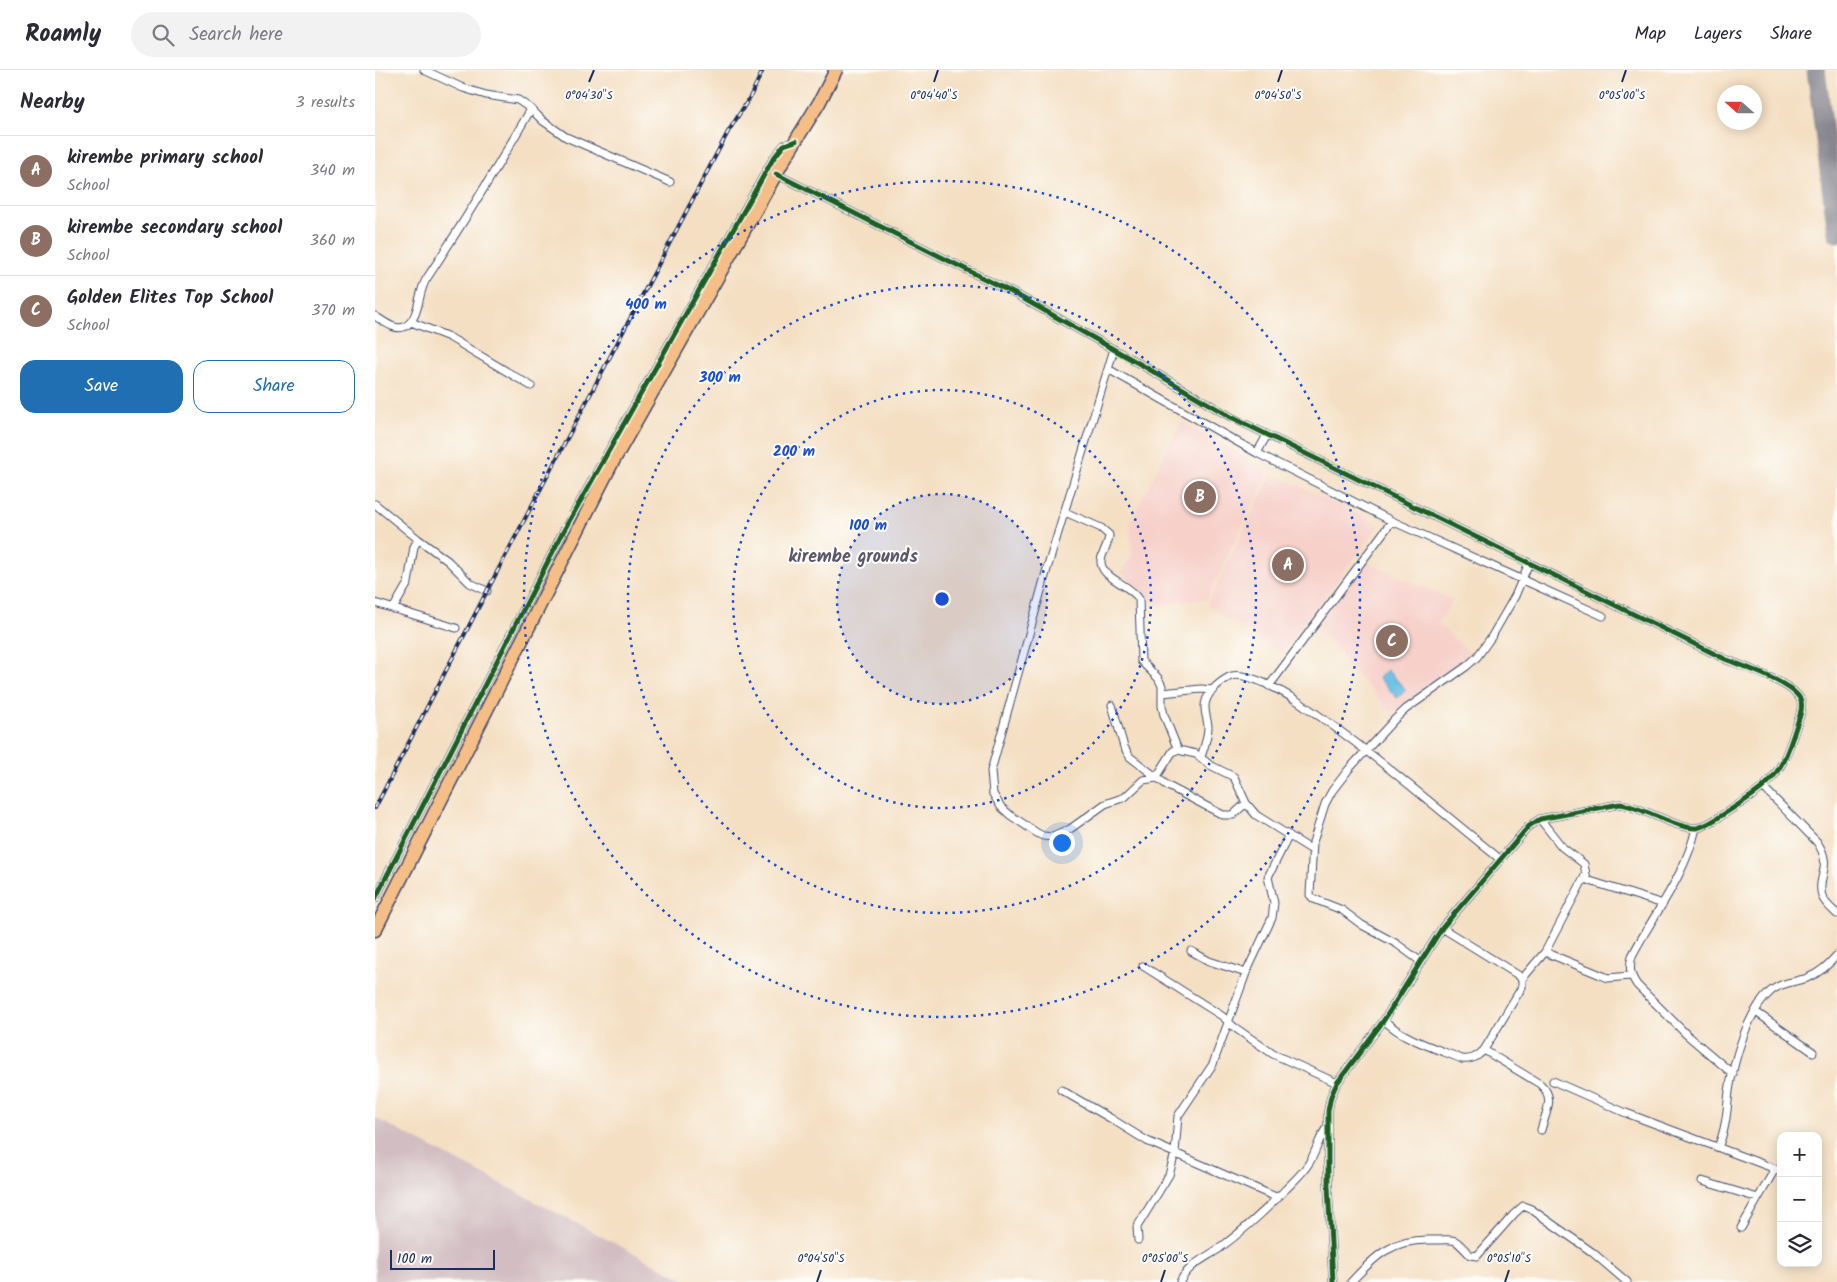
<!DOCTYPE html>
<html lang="en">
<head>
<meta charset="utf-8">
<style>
	:root { --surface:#fff; --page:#f2f2f3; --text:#2b2b33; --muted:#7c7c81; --line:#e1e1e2; --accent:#1f6fb2 }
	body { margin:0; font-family:Kalam,sans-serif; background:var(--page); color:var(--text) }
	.controls { position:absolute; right:15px; bottom:15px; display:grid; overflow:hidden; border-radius:10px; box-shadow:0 2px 12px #0003 }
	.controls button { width:45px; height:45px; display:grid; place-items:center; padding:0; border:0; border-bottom:1px solid var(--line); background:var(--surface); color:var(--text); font:25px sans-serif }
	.compass { position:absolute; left:1342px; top:15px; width:45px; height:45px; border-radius:50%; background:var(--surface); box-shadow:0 2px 12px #0003; rotate:291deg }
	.scale { position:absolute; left:15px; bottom:12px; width:105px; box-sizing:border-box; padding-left:5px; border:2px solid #1b2f5e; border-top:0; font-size:14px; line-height:18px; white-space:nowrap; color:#1b2f5e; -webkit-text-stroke:4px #fdfcf7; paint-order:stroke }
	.you { position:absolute; left:686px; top:772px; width:18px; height:18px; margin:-12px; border:4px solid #fff; border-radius:50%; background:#1a73e8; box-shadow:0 0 0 8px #1a73e833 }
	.badge { display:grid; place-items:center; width:32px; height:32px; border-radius:50%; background:var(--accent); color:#fff; font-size:16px; font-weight:700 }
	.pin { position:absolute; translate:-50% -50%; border:2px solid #fff; box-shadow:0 1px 5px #0006 }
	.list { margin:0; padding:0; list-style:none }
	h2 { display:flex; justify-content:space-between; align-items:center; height:65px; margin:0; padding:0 20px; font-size:21px }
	h2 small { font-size:16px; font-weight:400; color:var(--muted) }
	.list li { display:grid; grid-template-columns:32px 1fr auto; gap:15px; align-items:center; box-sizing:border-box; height:70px; padding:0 20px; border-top:1px solid var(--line) }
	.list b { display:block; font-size:19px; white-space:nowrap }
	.list p { margin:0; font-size:16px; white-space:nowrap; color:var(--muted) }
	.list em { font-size:16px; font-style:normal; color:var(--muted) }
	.actions { display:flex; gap:10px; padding:15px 20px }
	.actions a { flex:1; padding:11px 0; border:1px solid var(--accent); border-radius:15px; text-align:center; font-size:18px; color:var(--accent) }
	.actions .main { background:var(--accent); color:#fff }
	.icon { flex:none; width:28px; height:28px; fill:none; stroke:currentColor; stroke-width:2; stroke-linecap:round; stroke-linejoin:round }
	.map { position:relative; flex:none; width:1462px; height:1212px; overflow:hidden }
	header { display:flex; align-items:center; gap:30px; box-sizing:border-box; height:70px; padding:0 25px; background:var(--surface); border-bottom:1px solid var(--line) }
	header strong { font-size:24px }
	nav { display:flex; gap:28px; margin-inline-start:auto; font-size:18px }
	.search { width:350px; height:45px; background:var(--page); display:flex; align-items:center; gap:12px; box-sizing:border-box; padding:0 18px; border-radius:28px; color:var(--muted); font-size:19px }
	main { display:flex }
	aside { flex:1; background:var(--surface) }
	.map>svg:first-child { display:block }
	.built { fill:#f7d0ca }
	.industrial { fill:#d2bec2 }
	.water { fill:#69bfe6; stroke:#4277a2 }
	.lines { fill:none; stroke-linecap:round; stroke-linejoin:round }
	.taxiway { stroke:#888790; stroke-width:19 }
	.street-casing { stroke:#3c496d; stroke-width:9 }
	.highway-casing { stroke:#3c496d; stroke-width:15 }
	.street { stroke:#fff; stroke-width:7 }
	.highway { stroke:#f6be87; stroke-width:12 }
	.rail-casing { stroke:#1b2f5e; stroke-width:4 }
	.rail { stroke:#fdfcf7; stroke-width:2; stroke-dasharray:5.5; stroke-linecap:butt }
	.cycleway-casing { stroke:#fdfcf7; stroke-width:8 }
	.cycleway { stroke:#1b5e20; stroke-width:5 }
	.ticks { fill:none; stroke:#1b2f5e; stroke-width:2 }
	.ring { fill:none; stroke:#1d4ed8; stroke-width:2.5; stroke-dasharray:2.5 5 }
	.labels { text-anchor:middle; stroke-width:4; stroke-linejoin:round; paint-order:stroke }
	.quarter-label { font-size:18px; font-weight:bold; fill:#5c576c; stroke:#fdfcf7 }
	.ticks-label { font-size:12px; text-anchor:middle; fill:#1b2f5e; stroke:#fdfcf7; stroke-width:4; stroke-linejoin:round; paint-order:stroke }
	.centre { fill:#1d4ed8; stroke:#fdfcf7; stroke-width:2.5 }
	.ring-label { font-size:15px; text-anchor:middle; font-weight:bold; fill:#1d4ed8; stroke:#fdfcf7; stroke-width:4; stroke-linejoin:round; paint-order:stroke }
</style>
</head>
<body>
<header>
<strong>Roamly</strong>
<div class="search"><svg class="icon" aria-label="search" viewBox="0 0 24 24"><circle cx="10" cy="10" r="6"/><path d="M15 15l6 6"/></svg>Search here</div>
<nav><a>Map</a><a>Layers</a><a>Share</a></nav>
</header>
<main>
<aside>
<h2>Nearby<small>3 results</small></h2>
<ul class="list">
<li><span class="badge" style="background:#8d6e63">A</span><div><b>kirembe primary school</b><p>School</p></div><em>340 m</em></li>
<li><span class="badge" style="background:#8d6e63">B</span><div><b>kirembe secondary school</b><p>School</p></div><em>360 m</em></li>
<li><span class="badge" style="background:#8d6e63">C</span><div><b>Golden Elites Top School</b><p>School</p></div><em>370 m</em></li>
</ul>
<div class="actions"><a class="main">Save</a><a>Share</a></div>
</aside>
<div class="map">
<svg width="1462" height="1212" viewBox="0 0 1462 1212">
	<rect width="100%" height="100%" fill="#fdfcf7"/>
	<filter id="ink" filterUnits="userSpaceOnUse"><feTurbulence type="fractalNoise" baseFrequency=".02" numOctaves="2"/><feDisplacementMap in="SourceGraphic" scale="10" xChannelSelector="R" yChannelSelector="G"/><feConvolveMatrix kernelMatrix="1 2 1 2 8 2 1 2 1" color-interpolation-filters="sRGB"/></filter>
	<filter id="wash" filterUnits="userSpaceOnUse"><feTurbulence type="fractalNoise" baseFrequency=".0096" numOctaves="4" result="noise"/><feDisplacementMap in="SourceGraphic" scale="20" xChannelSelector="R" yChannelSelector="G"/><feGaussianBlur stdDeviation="1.12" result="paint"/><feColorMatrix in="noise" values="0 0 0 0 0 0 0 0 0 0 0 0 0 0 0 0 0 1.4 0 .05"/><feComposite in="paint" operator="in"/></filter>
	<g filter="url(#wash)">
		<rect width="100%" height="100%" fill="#f4dfc3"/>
		<path class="built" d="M806 352 894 401 831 530 808 531 781 535 746 502 757 484 755 453Z
			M897 403 1005 455 906 584 832 535Z
			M991 492 1078 530 1063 553 1096 584 1049 623 1016 642 941 558Z"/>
		<path class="industrial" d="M0 1048 314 1212H0Z"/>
		<path class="water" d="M1012 600 1031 620 1022 628 1004 608Z"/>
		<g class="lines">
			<path class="taxiway" d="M1441 0 1462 163"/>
		</g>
	</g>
	<g filter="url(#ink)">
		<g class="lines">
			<defs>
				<path id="street" d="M49 0 88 18 111 25 143 30 156 39 168 51 191 67 295 112
					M401 104 640 224 772 298 856 347 1350 589C1367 596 1421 614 1426 631 1428 639 1424 649 1421 657 1405 708 1396 714 1352 742 1343 748 1332 756 1322 758 1304 760 1268 737 1245 734L1165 749 1154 756 1067 858 1009 950 962 1013 956 1026 953 1041V1115L958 1212
					M0 246C8 251 21 262 31 256 46 246 42 222 52 208 89 152 123 96 156 39
					M36 252 74 267 156 316
					M739 279 672 499 616 701 618 724 626 737 635 745 662 763 668 766 678 767 695 759 730 734 750 727 768 710 781 708 798 681 803 680 821 684 835 695 859 707 871 733 881 745 937 780
					M733 299 882 383 1017 451 1228 546
					M882 383 892 365
					M0 434 43 469 73 491 95 513 112 521
					M690 442 726 458 734 465C734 474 727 482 726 491 725 508 755 514 764 529L766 591 783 608 787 616V636L789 645 803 680
					M0 533 81 558
					M18 539 33 513 39 477 43 469
					M894 616 1017 451
					M787 623 826 619 838 620
					M737 635 749 677 755 687 793 716 848 745H858L871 733
					M826 687C829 678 833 667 833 657 833 651 830 645 830 638 829 625 843 613 854 607 869 599 910 623 924 632 994 679 1059 736 1125 789
					M1389 718 1442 772C1459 797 1441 806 1447 826 1449 833 1457 839 1462 844
					M1165 749 1187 777 1209 794 1212 810 1288 834
					M1321 758C1310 807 1279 843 1257 886 1254 898 1255 905 1262 915L1311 964 1358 1004
					M0 829 188 462 398 89 409 75 418 72
					M816 881 834 891 871 903
					M1170 882 1233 908 1255 906
					M1045 891 1022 874 987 855 967 840 939 829 935 825 938 772 950 734 957 721 974 699 1019 650 1031 639 1092 596 1102 587 1117 566 1140 526 1154 493
					M768 896 847 946 859 957 898 984 962 1013
					M1147 909 1170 882 1210 806
					M1381 942 1438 982
					M1009 950C1029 970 1061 978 1087 989 1097 990 1102 987 1109 980L1147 917V909L1143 905 1067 858
					M1109 980 1165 1014C1181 1028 1171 1041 1166 1060
					M1178 1011 1251 1043 1406 1101
					M686 1020 735 1048 772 1071 903 1128
					M1343 1077C1351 1059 1352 1041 1354 1021 1359 990 1372 942 1396 921 1406 912 1421 912 1432 908 1445 903 1453 895 1462 885
					M1327 1111 1383 1128
					M1366 1158 1400 1099
					M763 1170 762 1157 794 1105 800 1083 803 1046 838 994 871 903 897 848 899 833 893 807 914 765
					M805 1212C814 1194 829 1189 845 1178 869 1160 891 1140 911 1119 919 1111 928 1103 934 1093 942 1081 944 1066 953 1056
					M976 1212C1000 1186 1017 1169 1055 1170 1081 1171 1076 1164 1095 1185L1102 1186 1139 1144 1148 1136 1156 1139 1217 1182 1252 1212"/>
				<path id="highway" d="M0 860 236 395 410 88 444 33 461 0"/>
			</defs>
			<use href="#street" class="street-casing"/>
			<use href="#highway" class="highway-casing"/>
			<use href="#street" class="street"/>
			<use href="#highway" class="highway"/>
			<defs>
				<path id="rail" d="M0 738 112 521 353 62 375 27 388 0"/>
			</defs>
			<use href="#rail" class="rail-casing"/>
			<use href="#rail" class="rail"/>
			<defs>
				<path id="cycleway" d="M401 104 640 224 772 298 856 347 1350 589C1367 596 1421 614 1426 631 1428 639 1424 649 1421 657 1405 708 1396 714 1352 742 1343 748 1332 756 1322 758 1304 760 1268 737 1245 734L1165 749 1154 756 1067 858 1009 950 962 1013 956 1026 953 1041V1115L958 1212
					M0 829 188 462 398 89 409 75 421 71"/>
			</defs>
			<use href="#cycleway" class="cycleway-casing"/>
			<use href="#cycleway" class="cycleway"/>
		</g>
	</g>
	<path class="ticks" d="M214 12 219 0M559 12 563 0M903 12 907 0M1247 12 1251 0M442 1212 446 1200M786 1212 790 1200M1130 1212 1134 1200"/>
	<circle cx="567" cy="529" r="105" fill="#1d4ed8" fill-opacity=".12"/>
	<g class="ring">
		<circle cx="567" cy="529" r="105"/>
		<circle cx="567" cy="529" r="209"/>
		<circle cx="567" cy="529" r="314"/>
		<circle cx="567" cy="529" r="418"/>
	</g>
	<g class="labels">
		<g class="quarter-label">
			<text x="478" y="492">kirembe grounds</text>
		</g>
	</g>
	<g class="ticks-label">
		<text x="214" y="29">0°04'30"S</text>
		<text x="559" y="29">0°04'40"S</text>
		<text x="903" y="29">0°04'50"S</text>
		<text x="1247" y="29">0°05'00"S</text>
		<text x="446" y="1192">0°04'50"S</text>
		<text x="790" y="1192">0°05'00"S</text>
		<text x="1134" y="1192">0°05'10"S</text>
	</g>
	<circle cx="567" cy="529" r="8" class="centre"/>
	<g class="ring-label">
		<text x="271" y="239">400 m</text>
		<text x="345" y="312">300 m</text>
		<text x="419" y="386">200 m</text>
		<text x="493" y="460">100 m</text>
	</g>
</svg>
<div class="controls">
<button>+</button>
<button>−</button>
<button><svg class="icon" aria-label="layers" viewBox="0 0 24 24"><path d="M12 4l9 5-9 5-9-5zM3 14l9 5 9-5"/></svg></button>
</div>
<svg class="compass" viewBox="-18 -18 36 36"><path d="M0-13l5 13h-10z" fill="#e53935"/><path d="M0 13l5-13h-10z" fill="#7c7c81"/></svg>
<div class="scale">100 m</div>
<div class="you"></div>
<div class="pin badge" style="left:913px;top:495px;background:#8d6e63">A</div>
<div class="pin badge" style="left:825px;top:427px;background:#8d6e63">B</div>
<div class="pin badge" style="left:1017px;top:571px;background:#8d6e63">C</div>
</div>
</main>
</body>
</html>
